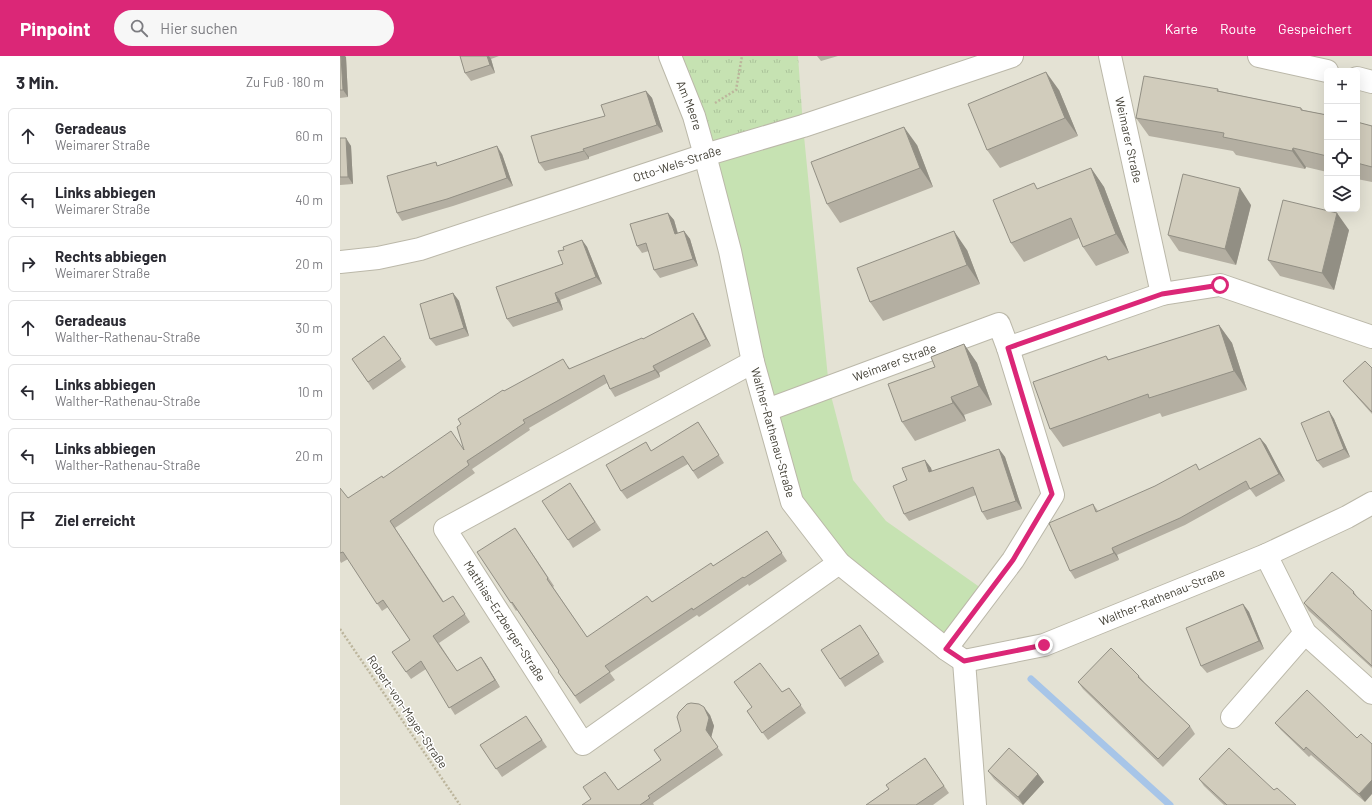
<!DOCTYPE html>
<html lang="de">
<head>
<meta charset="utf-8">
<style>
	:root { --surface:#fff; --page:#f7f7f7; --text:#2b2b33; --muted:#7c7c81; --line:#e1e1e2; --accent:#db2777 }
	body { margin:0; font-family:Barlow,sans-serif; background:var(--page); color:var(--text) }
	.controls { position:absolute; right:12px; top:12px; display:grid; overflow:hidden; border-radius:6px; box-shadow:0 4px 16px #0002 }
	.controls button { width:36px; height:36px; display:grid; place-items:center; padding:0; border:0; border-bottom:1px solid var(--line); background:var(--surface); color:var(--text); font:20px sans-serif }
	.stop { position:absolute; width:12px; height:12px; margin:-9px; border:3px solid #db2777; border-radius:50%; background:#fff }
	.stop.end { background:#db2777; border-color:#fff; box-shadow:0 1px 4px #0008 }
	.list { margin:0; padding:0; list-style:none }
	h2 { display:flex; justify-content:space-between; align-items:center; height:52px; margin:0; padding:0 16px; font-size:17px }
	h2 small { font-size:13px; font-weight:400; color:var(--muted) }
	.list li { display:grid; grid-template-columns:26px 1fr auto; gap:12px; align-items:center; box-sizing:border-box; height:56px; margin:0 8px 8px; padding:0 8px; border:1px solid var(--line); border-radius:6px }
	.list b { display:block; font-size:15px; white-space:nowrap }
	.list p { margin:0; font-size:13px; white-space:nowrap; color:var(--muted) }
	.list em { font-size:13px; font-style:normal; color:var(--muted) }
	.icon { flex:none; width:22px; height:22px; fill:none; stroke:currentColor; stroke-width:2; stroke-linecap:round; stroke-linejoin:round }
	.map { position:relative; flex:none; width:1032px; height:749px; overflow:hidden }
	header { display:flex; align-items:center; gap:24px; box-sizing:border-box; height:56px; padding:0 20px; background:var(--accent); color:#fff }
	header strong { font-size:19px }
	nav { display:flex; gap:22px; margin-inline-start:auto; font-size:14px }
	.search { width:280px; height:36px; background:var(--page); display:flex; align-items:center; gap:10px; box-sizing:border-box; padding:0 14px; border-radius:22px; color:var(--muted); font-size:15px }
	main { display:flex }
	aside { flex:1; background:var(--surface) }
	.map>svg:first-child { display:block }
	.residential { fill:#e4e2d4; fill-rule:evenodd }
	.grass { fill:#c6e2b2 }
	.park { fill:url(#park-tufts) }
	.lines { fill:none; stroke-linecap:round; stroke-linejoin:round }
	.stream { stroke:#a7c5e8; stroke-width:7 }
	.minor-casing { stroke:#bbb8a9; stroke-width:24 }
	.path { stroke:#bcb59c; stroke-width:2.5; stroke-dasharray:2 2; stroke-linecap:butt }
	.minor { stroke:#fff; stroke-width:22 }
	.wall { fill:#b4afa2 }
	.shaded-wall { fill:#928f84 }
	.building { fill:#d1ccbc; stroke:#928f84 }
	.route { stroke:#db2777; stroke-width:5 }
	.labels { text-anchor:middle; stroke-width:3; stroke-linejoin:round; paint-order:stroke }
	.street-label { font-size:12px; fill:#434036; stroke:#fff }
</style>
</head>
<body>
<header>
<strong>Pinpoint</strong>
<div class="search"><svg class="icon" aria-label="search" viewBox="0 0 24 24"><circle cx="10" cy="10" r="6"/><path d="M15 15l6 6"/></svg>Hier suchen</div>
<nav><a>Karte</a><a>Route</a><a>Gespeichert</a></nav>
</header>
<main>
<aside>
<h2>3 Min.<small>Zu Fuß · 180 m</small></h2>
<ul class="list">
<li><svg class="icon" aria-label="ahead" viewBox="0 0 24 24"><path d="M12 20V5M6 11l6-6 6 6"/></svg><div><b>Geradeaus</b><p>Weimarer Straße</p></div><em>60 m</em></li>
<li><svg class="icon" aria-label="left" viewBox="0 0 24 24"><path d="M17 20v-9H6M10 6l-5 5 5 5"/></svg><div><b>Links abbiegen</b><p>Weimarer Straße</p></div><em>40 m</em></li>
<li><svg class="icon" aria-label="right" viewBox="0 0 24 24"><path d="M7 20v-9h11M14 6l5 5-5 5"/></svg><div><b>Rechts abbiegen</b><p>Weimarer Straße</p></div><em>20 m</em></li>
<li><svg class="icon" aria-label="ahead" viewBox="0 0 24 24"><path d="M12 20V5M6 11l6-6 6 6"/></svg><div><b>Geradeaus</b><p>Walther-Rathenau-Straße</p></div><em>30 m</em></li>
<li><svg class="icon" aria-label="left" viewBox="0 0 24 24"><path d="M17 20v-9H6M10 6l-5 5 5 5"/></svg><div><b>Links abbiegen</b><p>Walther-Rathenau-Straße</p></div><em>10 m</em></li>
<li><svg class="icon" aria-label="left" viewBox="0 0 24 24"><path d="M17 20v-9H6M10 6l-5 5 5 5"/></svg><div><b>Links abbiegen</b><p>Walther-Rathenau-Straße</p></div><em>20 m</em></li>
<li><svg class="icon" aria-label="arrive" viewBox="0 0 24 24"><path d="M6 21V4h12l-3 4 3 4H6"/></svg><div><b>Ziel erreicht</b></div></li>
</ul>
</aside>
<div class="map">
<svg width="1032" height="749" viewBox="0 0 1032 749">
	<defs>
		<pattern id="park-tufts" width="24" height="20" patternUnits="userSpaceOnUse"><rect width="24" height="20" fill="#c6e2b2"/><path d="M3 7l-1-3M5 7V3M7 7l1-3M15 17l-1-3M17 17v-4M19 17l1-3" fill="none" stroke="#abc39a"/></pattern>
	</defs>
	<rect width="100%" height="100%" fill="#f1efe6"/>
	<path class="residential" d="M0 0H1032V749H0ZM987 15H1017V153H987Z"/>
	<path class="grass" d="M463 70 489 332 513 424 546 465 648 537 606 593 499 507 452 446 365 99Z"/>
	<path class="park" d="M330 0H458L463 70 365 99Z"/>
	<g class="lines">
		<path class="stream" d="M691 623 830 749"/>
		<defs>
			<g id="minor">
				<path id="s1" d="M330 0 354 60 365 99 390 195 413 306 452 446 499 507 606 593 624 605 704 589 926 499 1007 461 1032 447"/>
				<path id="s2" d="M770 0 822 238"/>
				<path d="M919 0 987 15"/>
				<path d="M1017 22 1032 26"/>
				<path id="s3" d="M0 206 38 202 80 193 365 99 463 70 672 0"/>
				<path id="s4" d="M413 306 105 473 243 688 499 507"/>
				<path id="s5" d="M427 354 659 268 668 292 822 238 880 229 1032 281"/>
				<path d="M926 499 965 577 1032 637"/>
				<path d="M606 593 673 504 713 439 668 292"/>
				<path d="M624 605 635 749"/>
				<path d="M892 661 965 577"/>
			</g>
		</defs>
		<use href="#minor" class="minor-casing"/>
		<path class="path" d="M375 47 396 34 402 0
			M0 573 120 749"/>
		<use href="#minor" class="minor"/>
	</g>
	<path class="wall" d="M0 0 6 1 8 41 0 42Z
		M120 0H159L151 3 155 17 131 25 125 17Z
		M477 0H498L481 5Z
		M878 33 879 35 961 52 963 54 987 59V116L966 111 965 113 896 99 893 95 809 80 796 62Z
		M719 34 738 80 660 112 647 94Z
		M306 35 312 42 323 76 249 101V103L205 115 199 107 265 60Z
		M1017 66 1032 70V126L1017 123Z
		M0 82 11 90 13 128 0 129Z
		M577 89 593 131 500 167 487 148Z
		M162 98 173 130 113 150 62 165 57 157 99 110Z
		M751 112 764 131 789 197 756 210 743 191 739 182 684 206 671 187 699 133Z
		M911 149 896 209 839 195 828 179Z
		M328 157 334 164 338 177 344 175 350 183 358 210 320 222 314 214 309 195 302 197 297 190Z
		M1009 174 994 234 940 220 928 204Z
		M242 184 247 191 262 228 220 244 223 254 173 271 167 263 223 208 224 194Z
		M627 194 640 228 543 265 530 246Z
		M113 237 119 245 129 280 96 290 90 283Z
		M353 257 358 265 371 290 319 317 320 321 275 341 270 333 267 327 189 372 190 374 132 413 135 417 55 472 104 546 113 540 130 566 99 587 117 615 141 601 160 631 115 659 86 613 71 623 52 596 70 584 48 551 42 555 8 503 1 507 0 505V432L8 442 43 422 124 394 164 335 228 310 230 313 303 283Z
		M879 269 892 287 907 334 822 361 820 357 723 391 710 373 766 300 769 304Z
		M44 280 66 311 33 334 12 303Z
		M624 288 637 307 652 349 624 359 626 365 575 385 562 366 595 311Z
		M1032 312V358L1009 332 1003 325Z
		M989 355 994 363 1010 401 983 412 977 405Z
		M358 366 384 407 358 423 348 408 287 443 281 435 312 395Z
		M920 382 926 389 945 425 916 441 910 433 845 469 777 499 779 504 735 523 730 515 753 448 758 455 860 414Z
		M659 393 665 401 682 453 647 464 642 456 636 439 569 465 564 458 567 424 585 404 591 412 592 415Z
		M235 434 261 474 233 492 228 484Z
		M427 475 447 505 409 530 408 528 359 561 357 559 270 617 275 624 240 648 218 616 219 615 177 554 176 555 171 547 180 479 214 530 213 531 247 581 312 546 373 510Z
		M1014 536 1018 542 1032 555V612L969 555 964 547Z
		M903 548 909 556 924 593 867 617 861 610Z
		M525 576 544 606 505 631 500 623Z
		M799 620 805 627 850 670 855 678 823 711 743 633 738 626Z
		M449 632 466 657 428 684 407 655 442 636Z
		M967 634 1025 746 971 699 969 701 941 674 935 667Z
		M370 659 374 670 371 682 383 699 313 747 314 749H242L278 734 321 704Z
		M186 660 207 691 162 721 140 689Z
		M585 702 609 737 593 749H526L549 733Z
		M648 715 698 718 704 726 683 749 654 723Z
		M859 723 934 734 956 749H884L864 730Z"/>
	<path class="shaded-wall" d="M1 0H5L6 1 8 41 3 34Z
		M147 0H149L151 3 155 17 150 9Z
		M706 16 719 34 738 80 725 62Z
		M306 35 312 42 323 76 317 69Z
		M564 71 577 89 593 131 580 112Z
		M6 82 11 90 13 128 8 121Z
		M157 90 162 98 173 130 167 122Z
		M953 92 966 111 965 113 952 95Z
		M243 93 249 101V103L244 95Z
		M751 112 764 131 789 197 776 178Z
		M900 132 911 149 896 209 885 193Z
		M328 157 334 164 340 186 335 178Z
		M997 157 1009 174 994 234 982 217Z
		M344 175 350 183 358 210 353 203Z
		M614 175 627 194 640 228 627 209Z
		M242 184 247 191 262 228 256 221Z
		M113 237 119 245 129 280 124 272Z
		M215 237 220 244 223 254 218 246Z
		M353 257 358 265 371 290 366 283Z
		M879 269 892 287 907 334 894 315Z
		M624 288 637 307 652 349 639 330Z
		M313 310 319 317 320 321 315 314Z
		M611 341 624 359 626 365 613 347Z
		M989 355 994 363 1010 401 1004 393Z
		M920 382 926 389 945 425 939 418Z
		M659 393 665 401 682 453 676 445Z
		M585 404 591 412 594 423 589 416Z
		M772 492 777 499 779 504 774 497Z
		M903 548 909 556 924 593 919 585Z
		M141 601 146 608 160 631 155 624Z
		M364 651 370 659 374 670 371 682 366 674Z
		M698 718 704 726 683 749 678 741Z
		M1032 724V738L1025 746 1019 738Z"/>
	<path class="building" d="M0 0H1L3 34H0Z
		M120 0H147L150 9 125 17Z
		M706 16 725 62 647 94 628 48Z
		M804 20 878 33 877 35 961 52V54L987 59V100L953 92 952 95 883 81 884 77 796 62Z
		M306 35 317 69 243 93 244 95 199 107 191 80 265 60 261 49Z
		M1017 66 1032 70V111L1017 107Z
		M564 71 580 112 487 148 471 106Z
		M0 82H6L8 121H0Z
		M157 90 167 122 107 143 57 157 47 120 96 106 97 110Z
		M751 112 776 178 743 191 731 162 671 187 653 144 694 127 697 133Z
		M843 118 900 132 885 193 828 179Z
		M943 144 997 157 982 217 928 204Z
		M328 157 335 178 344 175 353 203 314 214 306 187 297 190 290 168Z
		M614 175 627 209 530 246 517 212Z
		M242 184 256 221 215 237 218 246 167 263 156 231 223 208 218 195 224 194 223 191Z
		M113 237 124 272 90 283 80 248Z
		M353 257 366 283 313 310 315 314 270 333 264 319 183 364 185 367 127 405 129 409 50 465 103 546 113 540 125 558 93 580 117 615 141 601 155 624 109 652 81 605 66 616 52 596 70 584 43 544 37 548 3 496 0 497V432L8 442 42 420 43 422 111 375 124 394 117 371 121 368 118 363 163 334 164 335 223 303 229 313 302 282 303 283Z
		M879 269 894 315 809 342 808 338 710 373 693 326 766 300 768 304Z
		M44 280 61 303 28 326 12 303Z
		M624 288 639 330 611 341 613 347 562 366 548 328 595 311 591 301Z
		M1025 305 1032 312V356L1003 325Z
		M989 355 1004 393 977 405 961 367Z
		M358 366 379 399 353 415 343 400 281 435 266 409 306 386 311 395Z
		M920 382 939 418 910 433 906 425 840 462 772 492 774 497 730 515 709 467 753 448 756 456 815 430 856 408 859 414Z
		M659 393 676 445 642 456 633 431 564 458 553 430 567 424 562 412 585 404 589 416Z
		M230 427 255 466 228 484 202 445Z
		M175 472 208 522 207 523 247 581 307 540 312 546 371 507 373 510 427 475 442 497 404 522 403 521 353 554 352 552 265 610 270 616 235 640 218 616 219 615 172 546 171 547 137 496Z
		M992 516 1014 536 1013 537 1032 555V610L964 547Z
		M903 548 919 585 861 610 846 572Z
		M520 569 539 598 500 623 481 594Z
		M771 592 799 620 798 621 850 670 818 703 738 626Z
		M420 607 442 636 449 632 461 649 422 677 407 655 412 651 394 626Z
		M967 634 1017 682 1021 678 1032 688V724L1019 738 966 691 964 694 935 667Z
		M351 647 359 648 364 651 369 662 366 674 378 691 308 740 310 742 300 749H242L251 743 243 731 265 716 278 734 321 704 314 694 341 675 337 661 339 656 347 648Z
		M186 660 202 684 156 713 140 689Z
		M669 692 698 718 678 741 648 715Z
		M889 692 934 734 937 732 956 749H887L859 723Z
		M585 702 604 730 576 749H526L549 733 546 729Z"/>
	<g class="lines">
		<path class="route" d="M704 589 624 605 606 593 673 504 712 438 668 292 822 238 880 229"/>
	</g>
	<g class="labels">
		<g class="street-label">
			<text dy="4" stroke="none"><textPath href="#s1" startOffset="53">Am Meere</textPath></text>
			<text dy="4" stroke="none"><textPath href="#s2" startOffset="86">Weimarer Straße</textPath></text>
			<text dy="4" stroke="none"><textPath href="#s3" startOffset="352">Otto-Wels-Straße</textPath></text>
			<text dy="4" stroke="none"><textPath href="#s5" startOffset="136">Weimarer Straße</textPath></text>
			<text dy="4" stroke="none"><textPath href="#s1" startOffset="391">Walther-Rathenau-Straße</textPath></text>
			<text dy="4" stroke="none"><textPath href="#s1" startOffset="908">Walther-Rathenau-Straße</textPath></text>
			<text dy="4" stroke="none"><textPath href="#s4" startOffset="460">Matthias-Erzberger-Straße</textPath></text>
			<text transform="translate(67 656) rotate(56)" y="4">Robert-von-Mayer-Straße</text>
		</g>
	</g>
</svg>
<div class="controls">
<button>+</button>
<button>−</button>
<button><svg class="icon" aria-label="locate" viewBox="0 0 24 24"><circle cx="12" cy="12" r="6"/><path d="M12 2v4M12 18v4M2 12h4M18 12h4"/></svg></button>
<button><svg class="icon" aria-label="layers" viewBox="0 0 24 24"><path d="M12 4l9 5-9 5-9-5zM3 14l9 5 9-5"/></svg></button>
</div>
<div class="stop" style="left:880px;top:229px"></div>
<div class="stop end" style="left:704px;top:589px"></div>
</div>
</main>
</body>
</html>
